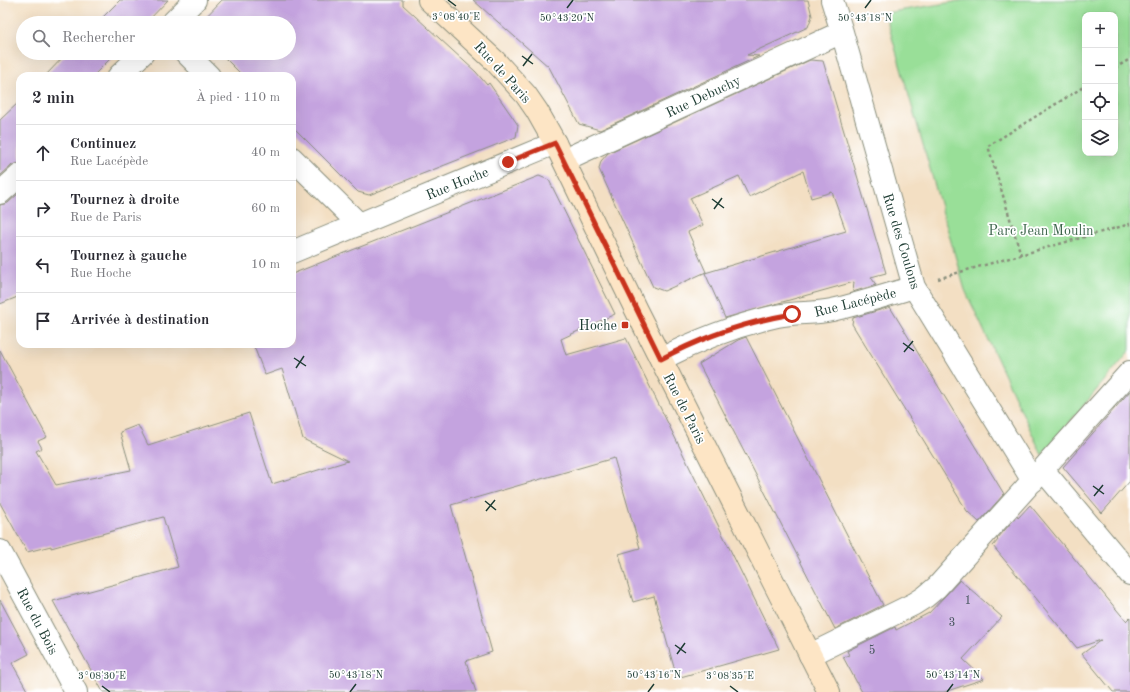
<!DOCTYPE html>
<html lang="fr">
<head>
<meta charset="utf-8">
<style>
	:root { --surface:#fff; --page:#f2f2f3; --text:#2b2b33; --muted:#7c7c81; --line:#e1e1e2 }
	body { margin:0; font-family:"Old Standard TT",serif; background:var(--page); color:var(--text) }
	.controls { position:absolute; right:12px; top:12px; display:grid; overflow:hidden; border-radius:8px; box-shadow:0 4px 16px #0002 }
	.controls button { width:36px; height:36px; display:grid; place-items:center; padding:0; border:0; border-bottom:1px solid var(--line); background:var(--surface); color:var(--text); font:20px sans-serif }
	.stop { position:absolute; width:12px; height:12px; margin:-9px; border:3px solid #c8321e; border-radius:50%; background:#fff }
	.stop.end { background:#c8321e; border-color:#fff; box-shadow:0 1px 4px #0008 }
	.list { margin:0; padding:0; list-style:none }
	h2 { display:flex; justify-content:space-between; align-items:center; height:52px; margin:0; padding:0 16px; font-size:17px }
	h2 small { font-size:13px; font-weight:400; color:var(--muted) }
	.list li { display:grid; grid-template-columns:26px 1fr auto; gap:12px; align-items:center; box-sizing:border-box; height:56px; padding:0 16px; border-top:1px solid var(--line) }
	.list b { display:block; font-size:15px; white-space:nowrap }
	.list p { margin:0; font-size:13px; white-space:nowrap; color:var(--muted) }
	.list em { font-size:13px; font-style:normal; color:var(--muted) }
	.icon { flex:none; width:22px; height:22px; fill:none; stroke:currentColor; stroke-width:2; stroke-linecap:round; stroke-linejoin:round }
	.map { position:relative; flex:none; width:1130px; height:692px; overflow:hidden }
	.search { position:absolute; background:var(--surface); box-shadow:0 4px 16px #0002; left:16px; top:16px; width:280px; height:44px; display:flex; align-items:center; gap:10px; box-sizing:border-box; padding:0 14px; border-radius:22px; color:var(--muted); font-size:15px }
	.panel { position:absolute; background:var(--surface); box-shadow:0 4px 16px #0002; left:16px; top:72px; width:280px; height:276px; border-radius:12px }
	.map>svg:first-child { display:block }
	.green { fill:#99df98; stroke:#5c8e66; fill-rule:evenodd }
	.building { fill:#c4a3df }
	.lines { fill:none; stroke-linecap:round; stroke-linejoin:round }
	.minor-casing { stroke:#898e7c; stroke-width:24 }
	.tertiary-casing { stroke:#898e7c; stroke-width:24 }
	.secondary-casing { stroke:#898e7c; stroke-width:24 }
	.path { stroke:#898e7c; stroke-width:2.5; stroke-dasharray:3 3; stroke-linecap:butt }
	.minor { stroke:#fff; stroke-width:22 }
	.tertiary { stroke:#fff; stroke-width:22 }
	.secondary { stroke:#fde5c5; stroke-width:22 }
	.route { stroke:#c8321e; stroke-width:5 }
	.ticks { fill:none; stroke:#1f3d34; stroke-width:1.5 }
	.poi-dot { fill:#c8321e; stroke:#fff; stroke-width:1.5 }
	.labels { text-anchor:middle; stroke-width:3.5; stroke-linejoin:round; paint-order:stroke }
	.number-label { font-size:12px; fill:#48565f }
	.street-label { font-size:14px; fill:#1f3d34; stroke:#fff }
	.park-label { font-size:14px; fill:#3e664d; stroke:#fff }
	.poi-label { font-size:14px; fill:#1f3d34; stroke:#fff; text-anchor:end }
	.ticks-label { font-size:10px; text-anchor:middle; fill:#1f3d34; stroke:#fff; stroke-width:3.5; stroke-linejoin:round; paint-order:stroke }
</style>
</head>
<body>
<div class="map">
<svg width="1130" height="692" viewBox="0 0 1130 692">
	<rect width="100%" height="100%" fill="#fff"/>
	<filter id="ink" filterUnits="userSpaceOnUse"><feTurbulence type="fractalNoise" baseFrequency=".025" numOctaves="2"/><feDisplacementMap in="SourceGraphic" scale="8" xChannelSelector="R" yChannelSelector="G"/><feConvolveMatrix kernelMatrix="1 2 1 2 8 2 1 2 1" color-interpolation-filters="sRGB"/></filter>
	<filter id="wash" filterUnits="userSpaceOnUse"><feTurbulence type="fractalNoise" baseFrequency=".012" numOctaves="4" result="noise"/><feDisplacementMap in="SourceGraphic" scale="16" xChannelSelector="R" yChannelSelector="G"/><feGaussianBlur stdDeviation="0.9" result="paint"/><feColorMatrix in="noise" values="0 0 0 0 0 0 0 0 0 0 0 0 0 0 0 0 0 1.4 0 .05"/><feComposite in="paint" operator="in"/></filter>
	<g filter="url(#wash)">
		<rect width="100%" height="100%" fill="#f3dfc3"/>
		<path class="green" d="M966 0H1130V350L1042 455 965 290 885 13ZM1085 15H1115V153H1085Z"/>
		<g id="blocks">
			<path class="building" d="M120 0H168L146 23H97Z
				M222 0H403V5L476 72 487 85 489 83 518 125 516 137 369 195 358 192 292 126V76H243L220 53H289V23H200Z
				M473 0H808L812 16 808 27 747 55 759 56 600 130 579 124 549 67Z
				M67 53H116L93 76H45Z
				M810 60 823 61 886 273 871 277 876 285 859 290 853 292 854 282 725 318 705 273 846 231 832 192 811 198 803 171 749 197 739 176 690 198 703 225 688 232 706 272 664 291 653 287 599 169 601 161 608 153Z
				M20 101V163L12 165 0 176V120Z
				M539 176 549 180 615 314 561 339 566 355 626 338 779 649 677 678 654 596 633 602 619 554 640 548 614 458 451 505 492 652 466 661 476 692H103L53 601 178 567 163 517 51 548V546L27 552 0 503V350L47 437 38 441 42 448 36 451 56 485 131 470 120 432 138 425 148 445 249 413 272 484 348 461 303 439 282 369 265 375 253 344H292V274Z
				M20 192V296L0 304V205L8 203Z
				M890 307 1004 494 979 522 967 511 852 324 853 318Z
				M746 337 883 605 835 629 699 364 738 340Z
				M1130 391V481L1102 513 1063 467Z
				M1030 505 1126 621 1130 617V692H1113L1082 654 1101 640 1077 648 993 546 998 540 997 539 1017 516 1018 518Z
				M960 580 1002 617 963 659 984 679 944 692H862L843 657 849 655 847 651 895 627 896 630 929 613Z
				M0 600 29 654 12 663 28 692H0Z"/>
		</g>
	</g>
	<g filter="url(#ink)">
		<use href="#blocks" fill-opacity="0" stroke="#898e7c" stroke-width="1"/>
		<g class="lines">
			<defs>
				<path id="minor" d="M832 0 842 32 914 287 1033 481
					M186 53 209 76
					M292 158 359 224
					M564 160 842 32
					M292 252 555 143
					M661 359C698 340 737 325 777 316 795 312 814 314 832 310 859 304 887 295 914 287
					M1043 470 1130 574
					M0 551 76 692
					M810 655 914 604 925 597 937 587 1130 372"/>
				<path id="tertiary" d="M172 23 195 0
					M119 76 143 53
					M0 193 20 175"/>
				<path id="secondary" d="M429 0 495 61 526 95 537 111 555 143 636 310 829 692"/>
			</defs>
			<use href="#minor" class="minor-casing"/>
			<use href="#tertiary" class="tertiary-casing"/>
			<use href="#secondary" class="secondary-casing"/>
			<path class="path" d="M1115 68 1130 59
				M1021 255 988 146 1085 86
				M938 279 960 272 1130 224"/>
			<use href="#minor" class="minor"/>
			<use href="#tertiary" class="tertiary"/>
			<use href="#secondary" class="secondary"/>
		</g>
	</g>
	<g class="lines" filter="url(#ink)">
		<path class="route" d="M508 162 555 143 661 359C702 337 746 322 792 314"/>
	</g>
	<path class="ticks" d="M448 0 456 6M567 8 573 0M865 8 871 0M522 56 533 64M523 66 532 54M712 199 724 208M714 209 722 198M903 343 914 351M904 352 913 341M294 358 306 366M296 368 304 356M1093 486 1104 494M1094 496 1103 485M485 501 496 510M486 511 495 500M675 645 686 653M677 654 685 643M102 686 110 692M730 686 738 692M350 692 356 684M648 692 654 684M947 692 953 684"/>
	<rect class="poi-dot" x="621" y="321" width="8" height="8" rx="2"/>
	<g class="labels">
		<g class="number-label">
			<text x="968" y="604">1</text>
			<text x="952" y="626">3</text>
			<text x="872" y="654">5</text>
		</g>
		<g class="street-label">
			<text transform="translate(503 72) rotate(48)" y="5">Rue de Paris</text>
			<text transform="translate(703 96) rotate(-25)" y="5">Rue Debuchy</text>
			<text transform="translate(457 183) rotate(-22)" y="5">Rue Hoche</text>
			<text transform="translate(902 241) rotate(73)" y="5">Rue des Coulons</text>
			<text transform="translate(855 302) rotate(-14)" y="5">Rue Lacépède</text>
			<text transform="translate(685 408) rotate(63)" y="5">Rue de Paris</text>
			<text transform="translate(38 621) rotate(62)" y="5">Rue du Bois</text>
		</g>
		<g class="park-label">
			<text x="1041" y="235">Parc Jean Moulin</text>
		</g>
		<g class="poi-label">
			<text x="617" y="330">Hoche</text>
		</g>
	</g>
	<g class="ticks-label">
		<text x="456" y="20">3°08'40"E</text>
		<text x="567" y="21">50°43'20"N</text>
		<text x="865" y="21">50°43'18"N</text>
		<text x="356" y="678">50°43'18"N</text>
		<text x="654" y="678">50°43'16"N</text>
		<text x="953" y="678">50°43'14"N</text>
		<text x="102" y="679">3°08'30"E</text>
		<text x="730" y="679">3°08'35"E</text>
	</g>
</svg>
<div class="controls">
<button>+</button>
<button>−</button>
<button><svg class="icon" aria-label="locate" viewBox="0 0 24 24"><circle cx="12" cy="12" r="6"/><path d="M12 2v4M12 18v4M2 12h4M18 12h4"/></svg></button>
<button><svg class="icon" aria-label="layers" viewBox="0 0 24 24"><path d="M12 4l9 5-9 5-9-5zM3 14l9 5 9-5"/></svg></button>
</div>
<div class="stop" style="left:792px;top:314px"></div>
<div class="stop end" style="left:508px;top:162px"></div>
<div class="search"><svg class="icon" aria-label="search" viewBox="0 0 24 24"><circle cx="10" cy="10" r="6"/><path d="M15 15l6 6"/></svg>Rechercher</div>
<section class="panel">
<h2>2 min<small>À pied · 110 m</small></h2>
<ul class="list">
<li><svg class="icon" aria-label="ahead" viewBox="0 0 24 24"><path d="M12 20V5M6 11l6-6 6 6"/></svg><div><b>Continuez</b><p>Rue Lacépède</p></div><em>40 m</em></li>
<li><svg class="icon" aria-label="right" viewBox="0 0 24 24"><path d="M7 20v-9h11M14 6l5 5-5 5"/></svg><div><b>Tournez à droite</b><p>Rue de Paris</p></div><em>60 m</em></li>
<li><svg class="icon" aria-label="left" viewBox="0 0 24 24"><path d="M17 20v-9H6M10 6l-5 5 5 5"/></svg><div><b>Tournez à gauche</b><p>Rue Hoche</p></div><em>10 m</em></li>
<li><svg class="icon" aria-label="arrive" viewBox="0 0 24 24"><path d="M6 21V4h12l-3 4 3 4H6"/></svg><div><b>Arrivée à destination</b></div></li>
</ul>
</section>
</div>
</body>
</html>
